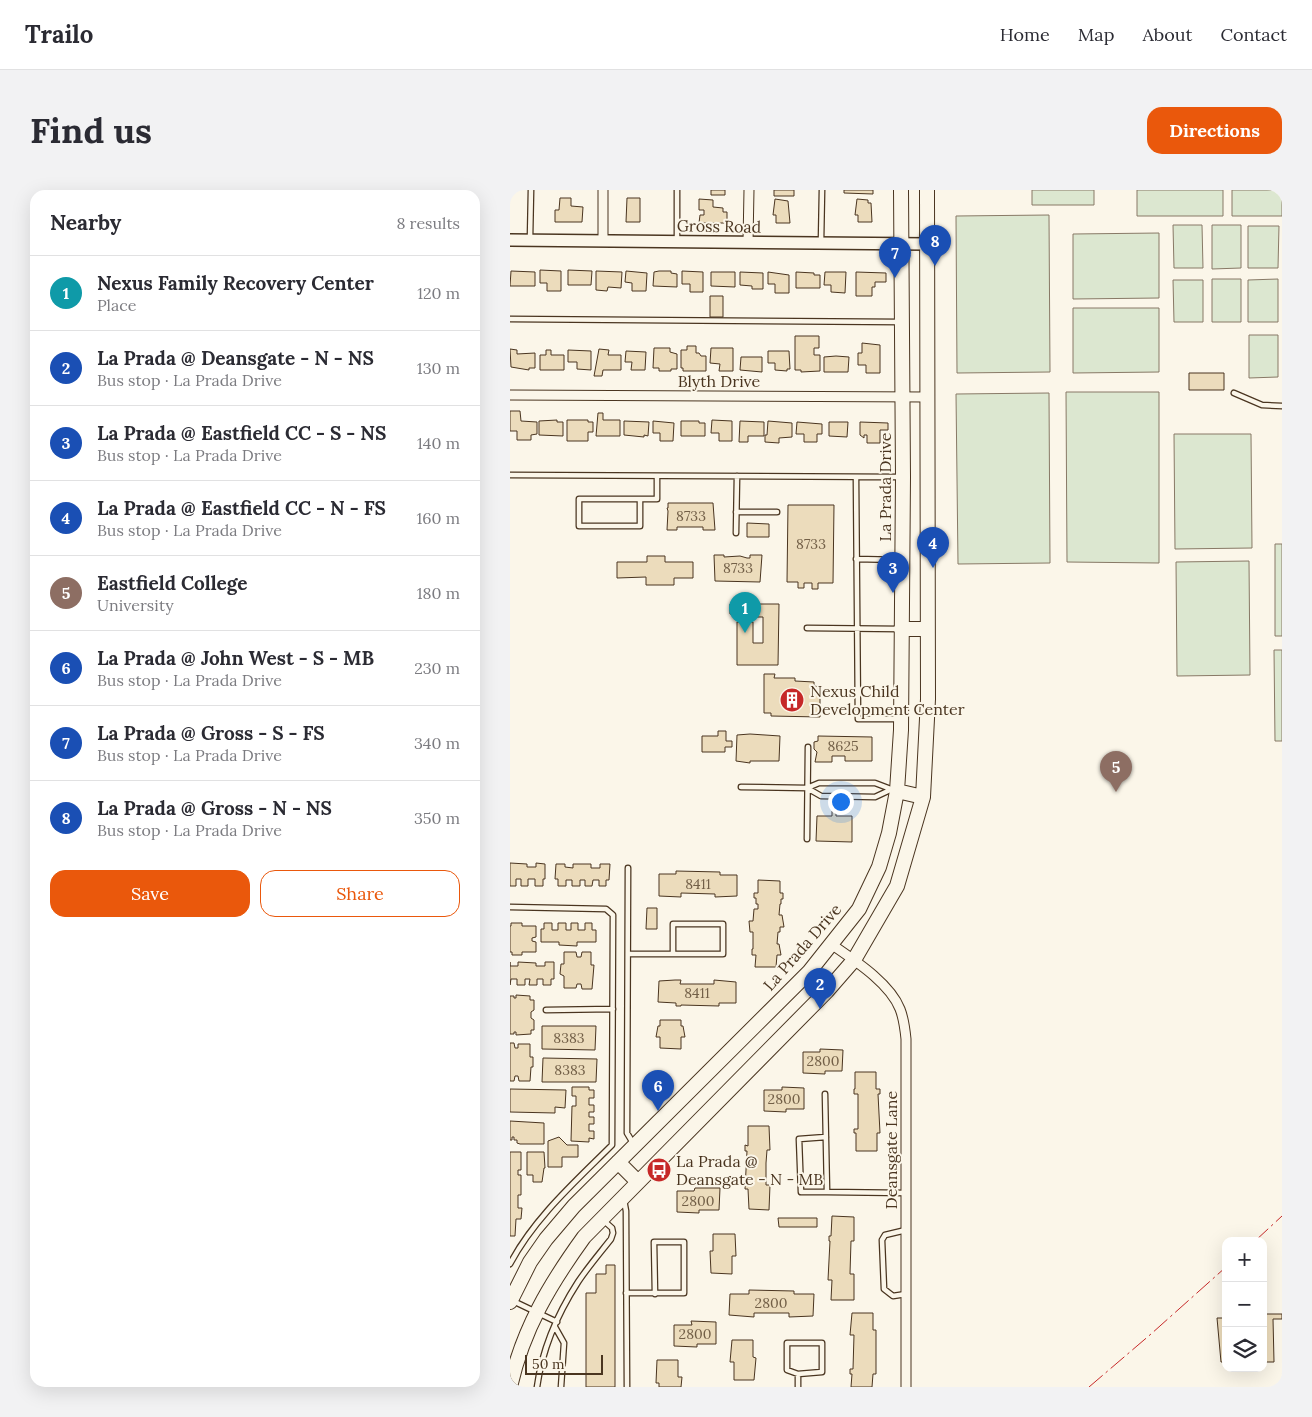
<!DOCTYPE html>
<html lang="en">
<head>
<meta charset="utf-8">
<style>
	:root { --surface:#fff; --page:#f2f2f3; --text:#2b2b33; --muted:#7c7c81; --line:#e1e1e2; --accent:#ea580c }
	body { margin:0; font-family:Lora,serif; background:var(--page); color:var(--text) }
	.controls { position:absolute; right:15px; bottom:15px; display:grid; overflow:hidden; border-radius:10px; box-shadow:0 5px 20px #0002 }
	.controls button { width:45px; height:45px; display:grid; place-items:center; padding:0; border:0; border-bottom:1px solid var(--line); background:var(--surface); color:var(--text); font:25px sans-serif }
	.scale { position:absolute; left:15px; bottom:12px; width:78px; box-sizing:border-box; padding-left:5px; border:2px solid #4a3520; border-top:0; font-size:14px; line-height:18px; white-space:nowrap; color:#4a3520; -webkit-text-stroke:4px #fbf6e9; paint-order:stroke }
	.you { position:absolute; left:330px; top:611px; width:18px; height:18px; margin:-12px; border:4px solid #fff; border-radius:50%; background:#1a73e8; box-shadow:0 0 0 8px #1a73e833 }
	.badge { display:grid; place-items:center; width:32px; height:32px; border-radius:50%; background:var(--accent); color:#fff; font-size:16px; font-weight:700 }
	.pin { position:absolute; translate:-50% -41px; filter:drop-shadow(0 1px 2px #0008) }
	.pin::after { content:''; position:absolute; top:26px; width:18px; height:15px; background:inherit; clip-path:polygon(0 0,100% 0,50% 100%) }
	.list { margin:0; padding:0; list-style:none }
	h2 { display:flex; justify-content:space-between; align-items:center; height:65px; margin:0; padding:0 20px; font-size:21px }
	h2 small { font-size:16px; font-weight:400; color:var(--muted) }
	.list li { display:grid; grid-template-columns:32px 1fr auto; gap:15px; align-items:center; box-sizing:border-box; height:75px; padding:0 20px; border-top:1px solid var(--line) }
	.list b { display:block; font-size:19px; white-space:nowrap }
	.list p { margin:0; font-size:16px; white-space:nowrap; color:var(--muted) }
	.list em { font-size:16px; font-style:normal; color:var(--muted) }
	.actions { display:flex; gap:10px; padding:15px 20px }
	.actions a { flex:1; padding:11px 0; border:1px solid var(--accent); border-radius:15px; text-align:center; font-size:18px; color:var(--accent) }
	.actions .main { background:var(--accent); color:#fff }
	.icon { flex:none; width:28px; height:28px; fill:none; stroke:currentColor; stroke-width:2; stroke-linecap:round; stroke-linejoin:round }
	.map { position:relative; flex:none; width:772px; height:1197px; overflow:hidden; border-radius:15px }
	header { display:flex; align-items:center; gap:30px; box-sizing:border-box; height:70px; padding:0 25px; background:var(--surface); border-bottom:1px solid var(--line) }
	header strong { font-size:24px }
	nav { display:flex; gap:28px; margin-inline-start:auto; font-size:18px }
	.intro { display:flex; align-items:center; justify-content:space-between; box-sizing:border-box; height:120px; padding:0 30px }
	h1 { margin:0; font-size:35px }
	.button { padding:12px 22px; border-radius:15px; background:var(--accent); color:#fff; font-size:18px; font-weight:700 }
	main { display:flex; gap:30px; padding:0 30px }
	aside { flex:1; background:var(--surface); border-radius:15px; box-shadow:0 5px 20px #0002 }
	.map>svg:first-child { display:block }
	.grass { fill:#dce7d0; stroke:#887966 }
	.building { fill:#ecdcbc; stroke:#4a3520 }
	.lines { fill:none; stroke-linecap:round; stroke-linejoin:round }
	.service-casing { stroke:#4a3520; stroke-width:7 }
	.minor-casing { stroke:#4a3520; stroke-width:11 }
	.tertiary-casing { stroke:#4a3520; stroke-width:14 }
	.secondary-casing { stroke:#4a3520; stroke-width:16 }
	.service { stroke:#fbf6e9; stroke-width:4.5 }
	.minor { stroke:#fbf6e9; stroke-width:9 }
	.tertiary { stroke:#fbf6e9; stroke-width:11 }
	.secondary { stroke:#fbf6e9; stroke-width:14 }
	.power { stroke:#c62828; stroke-width:1; stroke-dasharray:18 4 2.5 4; stroke-linecap:butt }
	.labels { text-anchor:middle; stroke-width:4; stroke-linejoin:round; paint-order:stroke }
	.number-label { font-size:14px; fill:#725f47 }
	.street-label { font-size:16px; fill:#4a3520; stroke:#fbf6e9 }
	.poi-label { font-size:16px; fill:#4a3520; stroke:#fbf6e9; text-anchor:start }
</style>
</head>
<body>
<header>
<strong>Trailo</strong>
<nav><a>Home</a><a>Map</a><a>About</a><a>Contact</a></nav>
</header>
<div class="intro"><h1>Find us</h1><a class="button">Directions</a></div>
<main>
<aside>
<h2>Nearby<small>8 results</small></h2>
<ul class="list">
<li><span class="badge" style="background:#0f9aa8">1</span><div><b>Nexus Family Recovery Center</b><p>Place</p></div><em>120 m</em></li>
<li><span class="badge" style="background:#1a4fb4">2</span><div><b>La Prada @ Deansgate - N - NS</b><p>Bus stop · La Prada Drive</p></div><em>130 m</em></li>
<li><span class="badge" style="background:#1a4fb4">3</span><div><b>La Prada @ Eastfield CC - S - NS</b><p>Bus stop · La Prada Drive</p></div><em>140 m</em></li>
<li><span class="badge" style="background:#1a4fb4">4</span><div><b>La Prada @ Eastfield CC - N - FS</b><p>Bus stop · La Prada Drive</p></div><em>160 m</em></li>
<li><span class="badge" style="background:#8d6e63">5</span><div><b>Eastfield College</b><p>University</p></div><em>180 m</em></li>
<li><span class="badge" style="background:#1a4fb4">6</span><div><b>La Prada @ John West - S - MB</b><p>Bus stop · La Prada Drive</p></div><em>230 m</em></li>
<li><span class="badge" style="background:#1a4fb4">7</span><div><b>La Prada @ Gross - S - FS</b><p>Bus stop · La Prada Drive</p></div><em>340 m</em></li>
<li><span class="badge" style="background:#1a4fb4">8</span><div><b>La Prada @ Gross - N - NS</b><p>Bus stop · La Prada Drive</p></div><em>350 m</em></li>
</ul>
<div class="actions"><a class="main">Save</a><a>Share</a></div>
</aside>
<div class="map">
<svg width="772" height="1197" viewBox="0 0 772 1197">
	<rect width="100%" height="100%" fill="#fbf6e9"/>
	<path class="grass" d="M522 0H584V15H522Z
		M627 0H713V26H627Z
		M722 0H772V26H722Z
		M539 25 540 182 447 183 446 26Z
		M663 35H692L693 78H664Z
		M702 35H731V78L702 79Z
		M738 36H769L768 78H738Z
		M649 43V108L563 109V44Z
		M702 89H731V132H702Z
		M768 89V132H738V90Z
		M663 90H693V132H664Z
		M563 118H649V182L563 183Z
		M739 145H768V187L739 188Z
		M556 202H649V373L557 372Z
		M539 203 540 373 448 374 446 204Z
		M664 244H741L742 358 665 359Z
		M765 354H772V446H765Z
		M739 371 740 485 667 486 666 372Z
		M764 460H772V551H765Z"/>
	<path class="building" d="M201 0H215V5H201Z
		M264 0H284V6H264Z
		M334 0H363V4L334 3Z
		M50 8H61V16L73 17 72 32H45V20H49Z
		M117 8H130V32H116Z
		M189 9 203 10V17L213 18V22H217V33H189L190 25H194V20H189Z
		M265 9 278 11 280 33H266V25H263Z
		M347 9 358 10V13H361L362 32H348V25H345Z
		M30 80 51 81V101H37V93H30Z
		M58 80 82 81 81 95H58Z
		M1 81 25 82V96H0Z
		M86 81 112 82 111 98 98 97 97 101 86 100Z
		M116 81 137 83 136 101H122V93L115 92Z
		M149 81H161V83L167 84V97L143 96 144 82Z
		M172 81 193 82V102H180V94H172Z
		M201 82H225V97L201 96Z
		M230 82 253 83V99H242V96L230 95Z
		M258 82 279 85V103H265V94H258Z
		M286 82 304 83V85H310V98H286Z
		M315 82H336L335 103 321 102V95H314Z
		M346 82 376 83V92H365V97H362V106H346Z
		M200 106H213V127H200Z
		M285 146H309V158H304V165H310V181L291 182V180H285Z
		M352 153 370 155V183H356V175H348V163H352Z
		M177 156H186V163H189L191 166H196V181H173V178H171V160H177Z
		M144 158H160V162L167 164V179H161V181H149V178H143Z
		M201 158H223V181H209L210 174 200 173Z
		M0 159 7 160V164L25 163V178H19V180L1 177Z
		M89 159 99 160 98 165H111V180H93L92 186H84Z
		M36 160H41V165H54V180H30V165H36Z
		M58 160 81 161V180L67 179V172H58Z
		M116 161 136 162 135 180H121L122 172H115Z
		M258 161H279L280 179H277V181L265 180V173H258Z
		M326 166 339 167 338 182H314V167Z
		M231 167H252V182L230 180Z
		M679 183H714V200H679Z
		M0 221H10L11 231 27 232V244L21 245V250H7V241H0Z
		M88 223H93V230H110V246H86Z
		M47 230V232H53V246L29 245V231Z
		M57 230H78V232H83V242H78V251H57Z
		M202 230 222 231V251H209V243H201Z
		M114 231 139 232 138 246 134 245V247L114 245Z
		M143 231 164 233 163 251H150V243H143Z
		M171 231H189V233H195V246H171Z
		M230 231 254 232V246H238V252H229Z
		M258 231 282 233V247L269 248V253L255 252V245H257Z
		M287 232 312 234V244H307V252H294V244H286Z
		M319 232H338L337 247 319 246Z
		M350 232 378 233V240H370V253H357V245H354V248L350 245Z
		M158 313H203L205 340H193V337H167V340H157L158 321 157 318H158Z
		M278 315H324L323 393H308V399H302V393H294V398H288V392H277Z
		M237 333 259 334V347H237Z
		M204 365H214V367L230 366 237 368H240V365H252L250 392 205 391Z
		M137 366H155V372H183V388H164V395H136V387L107 388V372H137Z
		M220 414H269L268 475H227V432H243V453H253V427H232V424H220Z
		M254 484H265L264 488H285V491L304 492V496L310 497V527L261 526V523H254Z
		M208 541H216V551H222V557H215V562H192V546H208Z
		M240 544 270 546 269 571H240V573L226 571 227 545Z
		M308 546 362 547V571H335V566H322V572H305L307 562 304 559V552L308 551Z
		M322 621H326V626H342V652L306 651 307 626H322Z
		M0 673 17 674V677H26V673L35 674V689H33V696H25V689H18V696H11V689H6V696H0Z
		M46 674H55V677L63 678V674H81V678H90V674H100L99 690H96V696H89V690H83L82 696H75V690H70V696H62V690H56V696H48V689H45Z
		M166 681 210 682V685H227V706L205 707V704L171 703V707L149 706V684H166Z
		M248 690 270 691V703H273V709H271V714H270L269 725H272L274 737H270V742H268L267 754H269L271 765H267L266 777H245L246 765H242V759H243V742H240L239 731H243L244 719H248V714H246V708H244V703H248Z
		M137 718H147V739H136Z
		M1 733H12V736H26V747L22 748V751L26 752V762H12V765H2V762H0V736H1Z
		M34 733H42V740H48V733H56V740H61V733H68V740H75V733H82V740H86V752H67V756L49 755V752H31V739H34Z
		M54 762H66L67 767H71L72 762H81V775H84L82 799H72L71 794H67L66 798H54V786L50 784 51 774H54Z
		M0 772V776H8V772L26 773V776H35V772H44V789H41V795H33V789H27V795H19L20 789H15V795H7V789H1L0 795Z
		M165 790H171L170 794H204V790L226 792V813H209V816L171 815V816H166V813L148 812 149 791Z
		M6 805 20 806V810H24V820L21 822V828L24 830V840H21V844L6 845V842H4V844H0V806H4V808H6Z
		M150 830H171V836H173L175 847H171V859L150 858V847H146L148 836H150Z
		M32 836H86L85 860 32 859Z
		M0 853H4L5 858H8V854H20V867H23V877H21L20 891H9L8 886H5L4 891H0Z
		M310 859 333 860 332 881H315V884L293 883V862H310Z
		M33 868 87 869 86 892H32Z
		M345 882H366V899H370V904H368L370 943H367V961H346V943H344V939H348V904H344V899H345Z
		M62 897H79V900H84V908H79V915H84V922H79V927H84V934H79V941H84V949L79 948V952L61 951 62 916H66V906H62Z
		M272 897 294 898V919H276V922L254 921V900H272Z
		M0 899 56 900 55 918 45 917V923L0 922Z
		M0 931 34 933V954H10L7 953V950H4V947H2V950H0Z
		M238 936H259L260 960H257L256 973V995H260L259 1020 239 1019 238 999H235L237 961H235V955L238 956Z
		M49 947 57 955H68V967H52V977H38V951Z
		M0 962H11V980H8V985H11V1005H8V1018H12L11 1029H6L5 1046H0Z
		M17 962H34L35 978H34L32 992H23V985H17Z
		M185 998H210L209 1020H189V1023L167 1022V1001H184Z
		M322 1026 344 1027V1051H341L340 1084H344V1110H321L322 1090H318L320 1051H319V1046H321Z
		M268 1028H307V1037H269Z
		M203 1044H225L226 1066H222V1084L201 1083 200 1061H203Z
		M96 1075H105V1197H76V1103H86V1084H96Z
		M239 1100 284 1101V1104H304L303 1126 279 1127V1123H244V1127L219 1125 220 1104H239Z
		M342 1123H363V1140H366V1184H363L362 1197H341L342 1184H340V1179H343L344 1145H340Z
		M753 1124H772V1129H763L764 1172H753Z
		M707 1128H716V1172H711Z
		M181 1131 206 1132V1154H187V1157L164 1156V1135H182Z
		M222 1150H243V1167L246 1168 244 1190H224V1172H220Z
		M147 1170H168V1187H172L171 1197H149V1193H146Z"/>
	<g class="lines">
		<defs>
			<path id="service" d="M167 0V50
				M20 49 21 0
				M311 52 312 0
				M0 129 391 132
				M724 203 752 215 772 216
				M0 285 391 287
				M346 287 348 529H390
				M130 309V336H69V309H147V286
				M226 322H267
				M226 343 227 286
				M346 369 391 370
				M297 438 390 439
				M231 597 297 598 309 593H365L386 601
				M297 598 311 606 365 607 380 600
				M297 649 298 557
				M118 678 117 943 123 953
				M0 717 96 719 103 725 102 955C66 991 24 1028 0 1074
				M118 764H213V734H163V764
				M36 820 103 819
				M315 904 317 1002 396 1003
				M316 947 289 949 291 1002H317
				M114 1010 116 1021 117 1197
				M396 1040 375 1045 372 1050 374 1099 383 1106 396 1104
				M116 1103H174V1052H144L145 1104
				M3 1111 47 1132
				M45 1137 54 1153 51 1197
				M277 1153H312V1182L288 1184 277 1180Z
				M27 1197C32 1160 48 1123 68 1092 78 1077 90 1063 101 1049L103 1043 102 1038 93 1030
				M288 1197V1184"/>
			<path id="minor" d="M93 51V0
				M238 52 239 0
				M0 205 417 207
				M321 754C344 770 380 793 390 819 394 829 395 839 396 849V1197"/>
			<path id="tertiary" d="M0 50 417 54"/>
			<path id="secondary" d="M391 439H417
				M387 601 413 607
				M108 972 127 991
				M0 1112 20 1072 36 1049 64 1016 299 782 349 719 369 677 379 643 387 601 391 540 393 287 391 0
				M0 1197C13 1139 40 1094 74 1047L317 801 344 770 387 696 413 607 418 509 417 0"/>
		</defs>
		<use href="#service" class="service-casing"/>
		<use href="#minor" class="minor-casing"/>
		<use href="#tertiary" class="tertiary-casing"/>
		<use href="#secondary" class="secondary-casing"/>
		<use href="#service" class="service"/>
		<use href="#minor" class="minor"/>
		<use href="#tertiary" class="tertiary"/>
		<use href="#secondary" class="secondary"/>
		<path class="power" d="M745 1051 772 1026
			M579 1197 641 1144 716 1077"/>
	</g>
	<defs>
		<symbol id="building-disc" viewBox="-11 -11 22 22"><circle r="9.5" fill="#c62828" stroke="#fbf6e9"/><path d="M-4-6H4V6H1V3H-1V6H-4ZM-2.5-4.3h1.7v1.8h-1.7ZM.8-4.3h1.7v1.8H.8ZM-2.5-1h1.7V.8h-1.7ZM.8-1h1.7V.8H.8Z" fill="#fff"/></symbol>
		<symbol id="bus-disc" viewBox="-11 -11 22 22"><circle r="9.5" fill="#c62828" stroke="#fbf6e9"/><path d="M-5-6H5V4H4V6H2V4H-2V6H-4V4H-5ZM-3.5-4V0h7V-4ZM-3.5 1.2v1.5H-2V1.2ZM2 1.2v1.5H3.5V1.2Z" fill="#fff"/></symbol>
	</defs>
	<g fill-rule="evenodd">
		<use href="#building-disc" x="268" y="496" width="28" height="28"/>
		<use href="#bus-disc" x="135" y="966" width="28" height="28"/>
	</g>
	<g class="labels">
		<g class="number-label">
			<text x="181" y="331">8733</text>
			<text x="301" y="359">8733</text>
			<text x="228" y="383">8733</text>
			<text x="333" y="561">8625</text>
			<text x="188" y="699">8411</text>
			<text x="187" y="808">8411</text>
			<text x="59" y="853">8383</text>
			<text x="313" y="876">2800</text>
			<text x="60" y="885">8383</text>
			<text x="274" y="914">2800</text>
			<text x="188" y="1016">2800</text>
			<text x="261" y="1118">2800</text>
			<text x="185" y="1149">2800</text>
		</g>
		<g class="street-label">
			<text transform="translate(209 36) rotate(1)" y="6">Gross Road</text>
			<text x="209" y="197">Blyth Drive</text>
			<text transform="translate(375 297) rotate(-90)" y="6">La Prada Drive</text>
			<text transform="translate(292 757) rotate(-49)" y="6">La Prada Drive</text>
			<text transform="translate(381 960) rotate(-90)" y="6">Deansgate Lane</text>
		</g>
		<g class="poi-label">
			<text x="300" y="507">Nexus Child<tspan x="300" dy="18">Development Center</tspan></text>
			<text x="166" y="977">La Prada @<tspan x="166" dy="18">Deansgate - N - MB</tspan></text>
		</g>
	</g>
</svg>
<div class="controls">
<button>+</button>
<button>−</button>
<button><svg class="icon" aria-label="layers" viewBox="0 0 24 24"><path d="M12 4l9 5-9 5-9-5zM3 14l9 5 9-5"/></svg></button>
</div>
<div class="scale">50 m</div>
<div class="you"></div>
<div class="pin badge" style="left:235px;top:443px;background:#0f9aa8">1</div>
<div class="pin badge" style="left:310px;top:819px;background:#1a4fb4">2</div>
<div class="pin badge" style="left:383px;top:403px;background:#1a4fb4">3</div>
<div class="pin badge" style="left:423px;top:378px;background:#1a4fb4">4</div>
<div class="pin badge" style="left:606px;top:602px;background:#8d6e63">5</div>
<div class="pin badge" style="left:148px;top:921px;background:#1a4fb4">6</div>
<div class="pin badge" style="left:385px;top:88px;background:#1a4fb4">7</div>
<div class="pin badge" style="left:425px;top:76px;background:#1a4fb4">8</div>
</div>
</main>
</body>
</html>
